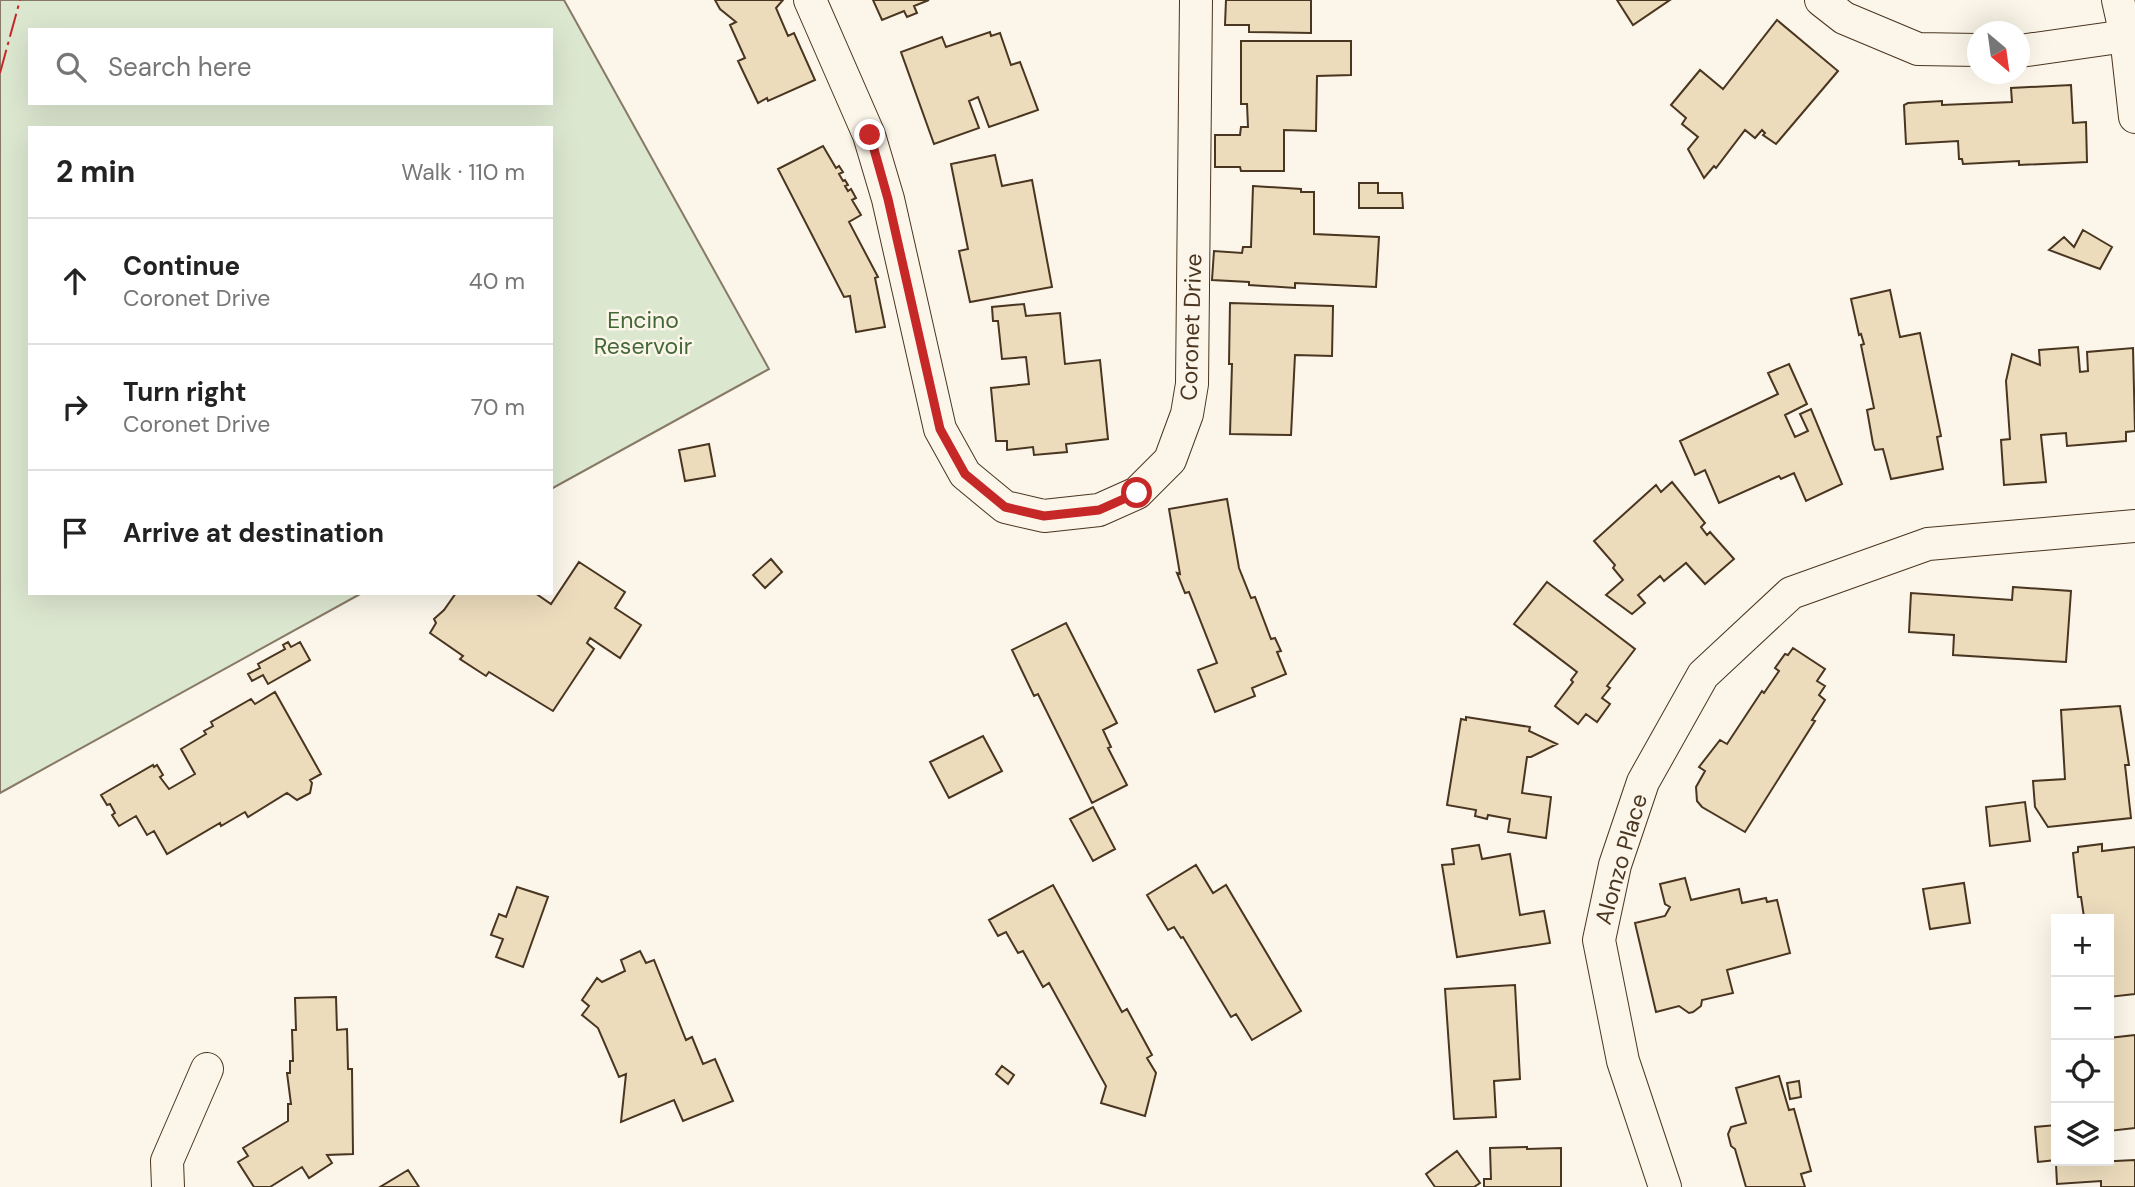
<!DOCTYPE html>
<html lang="en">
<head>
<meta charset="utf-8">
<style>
	:root { --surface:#fff; --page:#f6f6f6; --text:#222; --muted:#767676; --line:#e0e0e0 }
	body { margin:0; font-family:"DM Sans",sans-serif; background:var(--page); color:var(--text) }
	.controls { position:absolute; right:21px; bottom:21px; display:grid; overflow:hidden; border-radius:0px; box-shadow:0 7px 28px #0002 }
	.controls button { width:63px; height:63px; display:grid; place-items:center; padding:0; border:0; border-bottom:2px solid var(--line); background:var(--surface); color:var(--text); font:35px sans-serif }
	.compass { position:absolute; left:1967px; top:21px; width:63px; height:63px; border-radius:50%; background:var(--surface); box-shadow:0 7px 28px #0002; rotate:151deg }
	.stop { position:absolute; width:21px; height:21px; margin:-16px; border:5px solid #c62828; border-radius:50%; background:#fff }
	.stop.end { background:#c62828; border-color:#fff; box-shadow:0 2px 7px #0008 }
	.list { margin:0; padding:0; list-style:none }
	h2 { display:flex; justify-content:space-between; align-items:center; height:91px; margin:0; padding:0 28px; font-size:30px }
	h2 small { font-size:23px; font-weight:400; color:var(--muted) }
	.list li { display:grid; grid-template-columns:46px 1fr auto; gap:21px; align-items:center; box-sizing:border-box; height:126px; padding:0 28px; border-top:2px solid var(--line) }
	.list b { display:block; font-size:26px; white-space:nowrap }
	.list p { margin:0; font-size:23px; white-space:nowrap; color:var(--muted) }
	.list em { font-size:23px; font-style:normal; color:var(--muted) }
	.icon { flex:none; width:38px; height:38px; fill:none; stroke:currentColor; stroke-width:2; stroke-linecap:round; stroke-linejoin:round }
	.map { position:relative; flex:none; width:2135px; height:1187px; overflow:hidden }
	.search { position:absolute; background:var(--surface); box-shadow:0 7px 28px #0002; left:28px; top:28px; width:525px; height:77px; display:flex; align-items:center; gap:18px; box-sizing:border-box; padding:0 24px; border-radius:0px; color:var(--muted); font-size:26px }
	.panel { position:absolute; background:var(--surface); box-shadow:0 7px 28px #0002; left:28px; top:126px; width:525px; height:469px; border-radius:0px }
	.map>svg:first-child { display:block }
	.green { fill:#dce7d0; stroke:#887966; stroke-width:2; fill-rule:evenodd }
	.building { fill:#ecdcbc; stroke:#4a3520; stroke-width:2 }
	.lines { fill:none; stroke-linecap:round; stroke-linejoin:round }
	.street-casing { stroke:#4a3520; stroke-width:34 }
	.street { stroke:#fbf6e9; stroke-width:32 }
	.power { stroke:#c62828; stroke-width:2; stroke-dasharray:24 5 3.5 5; stroke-linecap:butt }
	.route { stroke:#c62828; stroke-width:9 }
	.labels { text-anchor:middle; stroke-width:5; stroke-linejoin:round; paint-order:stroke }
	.park-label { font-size:23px; fill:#436837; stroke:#fbf6e9 }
	.street-label { font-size:23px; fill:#4a3520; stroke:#fbf6e9 }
</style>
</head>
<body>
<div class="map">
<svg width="2135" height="1187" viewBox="0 0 2135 1187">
	<rect width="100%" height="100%" fill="#fbf6e9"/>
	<path class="green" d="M0 0H564L769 369 551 489V128H30V593H362L0 793ZM30 30H551V103H30Z"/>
	<path class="building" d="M715 0H783L776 8 788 36 794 33 815 80 768 101 767 98 758 103 738 61 745 58 730 25 736 22 720 9Z
		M873 0H929L914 6 917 13 907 17 904 11 882 20Z
		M1226 0H1311V33L1249 32V25H1225Z
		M1617 0H1670L1633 25Z
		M1777 20 1838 71 1776 144 1763 135 1765 133 1762 130 1755 138 1745 130 1716 168 1714 166 1704 178 1688 149 1698 137 1682 124 1686 118 1671 105 1700 70 1723 89Z
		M990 32 991 36 1000 33 1011 65 1020 62 1038 110 989 127 978 97 969 101 979 128 934 144 901 52 942 37 946 47Z
		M1241 41H1351V75L1317 76 1316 131 1284 130V171H1241L1240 167H1215V135H1240L1241 127H1248L1247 104H1241Z
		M2071 85 2073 123 2086 122 2087 162 2019 165V161L1963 164 1962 159H1959L1958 141 1906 144 1904 105 1908 103 1942 101V105L2012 102 2011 88Z
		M823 146 836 168 839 166 843 172 839 174 843 181 845 180 848 185 845 186 848 191 851 189 856 198 852 200 861 215 849 222 878 277 875 278 885 327 856 332 850 296 844 297 778 169Z
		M995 155 1002 186 1032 180 1052 287 970 302 959 251 968 249 951 164Z
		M1359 183H1378V193H1402L1403 208H1359Z
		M1253 186 1301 189V192H1314V234L1379 237 1376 287 1295 283V288L1249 285V282L1212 280 1214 251 1242 253 1243 247H1251Z
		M2083 230 2112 247 2100 269 2049 250 2064 237 2074 247Z
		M1890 290 1900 337 1920 333 1941 436 1937 437 1943 469 1891 479 1883 449 1875 450 1873 444 1867 410 1874 408 1861 345 1864 344 1861 334 1859 335 1851 299Z
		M1230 303 1333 306 1332 356 1295 355 1291 435 1230 434 1232 364H1229Z
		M1024 304 1026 316 1060 313 1065 364 1100 360 1108 439 1066 444 1067 452 1034 455 1033 447 1007 450V441H996L991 388 1029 384 1026 357 1002 359 998 321H993L992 307Z
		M2078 347 2080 372 2088 371 2087 352 2133 348 2135 431 2126 432V441L2067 446 2066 433 2041 435 2046 482 2004 485 2001 440 2010 439 2006 381 2012 354 2040 365 2039 350Z
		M1789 364 1807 404 1785 415 1795 437 1808 431 1800 414 1811 409 1842 484 1806 501 1794 473 1781 479 1779 476 1719 503 1705 470 1695 475 1680 441 1778 394 1768 373Z
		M709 444 715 476 685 481 679 450Z
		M1672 482 1705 523 1701 527 1707 535 1710 532 1734 559 1705 584 1686 563 1664 581 1660 576 1638 595 1645 603 1632 614 1606 595 1623 580 1613 568 1615 565 1594 541 1656 485 1661 492Z
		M1227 499 1239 568 1251 598 1255 597 1271 639 1275 638 1281 651 1277 652 1286 674 1252 688 1255 696 1215 712 1198 670 1217 663 1189 592 1185 593 1177 573 1180 574 1169 509Z
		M771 559 782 572 765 588 753 575Z
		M579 562 625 592 615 608 641 625 620 658 590 638 587 643 594 649 553 711 489 672 486 676 460 659 463 656 430 633 436 623 434 619 444 610 456 593H535L551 604Z
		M1547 582 1635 649 1607 686 1610 688 1602 698 1610 704 1597 722 1586 714 1578 724 1555 706 1573 682 1571 680 1577 672 1514 624Z
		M2013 587 2071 591 2066 662 1953 655 1954 635 1909 632 1911 593 2012 600Z
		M1066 623 1117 723 1103 730 1111 747 1108 748 1127 785 1092 803 1038 694 1034 696 1012 650Z
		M288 642 291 647 300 642 310 660 268 684 263 675 252 681 248 674 260 668 258 664 285 649 283 645Z
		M1793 648 1825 669 1817 681 1825 686 1819 695 1825 700 1812 720 1815 721 1745 832 1702 807 1697 801 1696 787 1705 771 1699 767 1720 740 1727 744 1762 691 1764 693 1779 671 1775 668 1785 654 1788 655Z
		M275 692 321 774 310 780 312 783 310 793 297 800 287 793 248 817 245 812 221 826 220 823 167 854 154 831 147 835 136 816 119 826 112 815 115 813 110 804 107 805 101 795 153 765 154 767 157 765 163 775 160 777 169 789 195 774 181 749 206 734 204 731 213 726 211 722 251 699 255 704Z
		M2120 706 2129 765H2125L2131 818 2048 827 2035 807 2033 781 2065 779 2061 710Z
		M1466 717 1530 727 1529 731 1557 744 1531 757H1527L1522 793 1551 797 1546 838 1508 832 1510 819 1488 815 1487 819 1475 816 1476 810 1447 805 1461 719 1466 720Z
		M983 736 1002 771 949 798 930 762Z
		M2025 802 2030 841 1990 846 1986 807Z
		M1093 807 1115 849 1093 861 1070 819Z
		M2102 844V851L2135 847V994L2109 997V919H2074L2084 917 2081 897H2078L2073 853 2078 852V847Z
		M1479 845 1482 859 1510 854 1520 915 1544 911 1550 943 1457 957 1442 865 1454 864 1452 849Z
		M1196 865 1213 893 1226 885 1301 1011 1252 1040 1236 1014 1231 1017 1183 937 1181 938 1174 927 1168 930 1147 895Z
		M1685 878 1691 900 1739 889 1742 903 1766 898 1767 902 1777 900 1790 953 1727 970 1733 993 1702 1000 1701 1006 1693 1012 1689 1013 1679 1006 1656 1012 1635 923 1665 916 1670 907 1665 904 1660 884Z
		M1964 883 1970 923 1930 929 1923 889Z
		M1053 885 1122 1012 1127 1009 1152 1055 1147 1058 1156 1073 1145 1116 1101 1103 1106 1086 1049 983 1043 987 1023 951 1018 953 1006 932 998 936 989 920Z
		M517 887 548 897 523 967 496 957 503 939 491 935 499 914 506 917Z
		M640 951 646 963 654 960 686 1040 692 1037 703 1064 715 1059 733 1101 683 1121 674 1100 621 1122 626 1074 619 1077 598 1028 582 1015 589 1006 582 1000 597 978 602 982 625 971 621 960Z
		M1515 985 1520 1079 1494 1081 1496 1117 1454 1119 1445 989Z
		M336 997 337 1030 347 1029 348 1069H352L353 1154 327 1155 332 1163 309 1178 302 1167 270 1187H254L238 1162 248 1156 243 1148 288 1121V1104H291L287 1073H290V1061H293L292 1030H296L295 998Z
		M2135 1035V1128L2109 1131V1038Z
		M1002 1066 1014 1075 1008 1084 996 1074Z
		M1779 1076 1789 1110 1794 1109 1811 1171 1801 1174 1805 1187H1746L1735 1149 1731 1146 1728 1134 1731 1127 1746 1123 1736 1088Z
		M1799 1081 1801 1097 1790 1099 1787 1083Z
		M2056 1125V1160L2038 1162 2035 1127Z
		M1527 1147V1149L1561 1148V1187H1484V1179H1491L1490 1148Z
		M1457 1151 1480 1183 1474 1187H1435L1426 1174Z
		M2135 1160V1187H2101V1181L2057 1184 2056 1164Z
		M408 1170 419 1187H380Z"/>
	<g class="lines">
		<defs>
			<path id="street" d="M810 0 869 135 888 199 940 429 965 474 1005 507 1044 516 1099 510 1137 493 1170 460 1187 414 1192 384 1196 0
				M1821 0 1844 18 1918 49 1978 50
				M2118 0 2126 36 2135 117
				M2020 51 2126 36
				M168 1187 167 1161 207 1069
				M1665 1187 1623 1061 1599 940 1615 865 1643 782 1703 675 1791 593 1928 544 2135 526"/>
		</defs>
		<use href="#street" class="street-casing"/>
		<use href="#street" class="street"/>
		<path class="power" d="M0 73 20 0"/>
	</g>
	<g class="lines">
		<path class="route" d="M870 135 888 199 940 429 965 474 1005 507 1044 516 1099 510 1137 493"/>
	</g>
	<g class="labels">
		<g class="park-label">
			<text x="643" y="328">Encino<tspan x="643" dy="26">Reservoir</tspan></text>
		</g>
		<g class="street-label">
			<text transform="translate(1191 327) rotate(-88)" y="8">Coronet Drive</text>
			<text transform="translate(1621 859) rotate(-74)" y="8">Alonzo Place</text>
		</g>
	</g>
</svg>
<div class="controls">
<button>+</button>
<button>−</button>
<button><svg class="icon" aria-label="locate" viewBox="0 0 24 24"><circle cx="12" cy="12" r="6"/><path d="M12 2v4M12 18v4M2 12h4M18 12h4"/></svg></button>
<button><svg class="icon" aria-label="layers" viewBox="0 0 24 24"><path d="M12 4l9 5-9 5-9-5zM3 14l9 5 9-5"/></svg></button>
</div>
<svg class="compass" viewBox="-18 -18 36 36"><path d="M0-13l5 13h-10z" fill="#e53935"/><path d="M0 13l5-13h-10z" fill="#767676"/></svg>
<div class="stop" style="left:1137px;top:493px"></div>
<div class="stop end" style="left:870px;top:135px"></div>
<div class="search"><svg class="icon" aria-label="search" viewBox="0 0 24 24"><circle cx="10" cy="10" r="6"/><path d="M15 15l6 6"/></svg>Search here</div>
<section class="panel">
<h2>2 min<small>Walk · 110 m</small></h2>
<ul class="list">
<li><svg class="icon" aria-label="ahead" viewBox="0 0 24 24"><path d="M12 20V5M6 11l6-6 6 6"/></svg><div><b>Continue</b><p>Coronet Drive</p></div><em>40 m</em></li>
<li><svg class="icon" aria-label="right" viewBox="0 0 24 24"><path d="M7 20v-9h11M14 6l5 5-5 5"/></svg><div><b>Turn right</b><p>Coronet Drive</p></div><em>70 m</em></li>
<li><svg class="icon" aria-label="arrive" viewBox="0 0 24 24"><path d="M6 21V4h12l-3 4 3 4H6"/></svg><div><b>Arrive at destination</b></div></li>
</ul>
</section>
</div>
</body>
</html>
